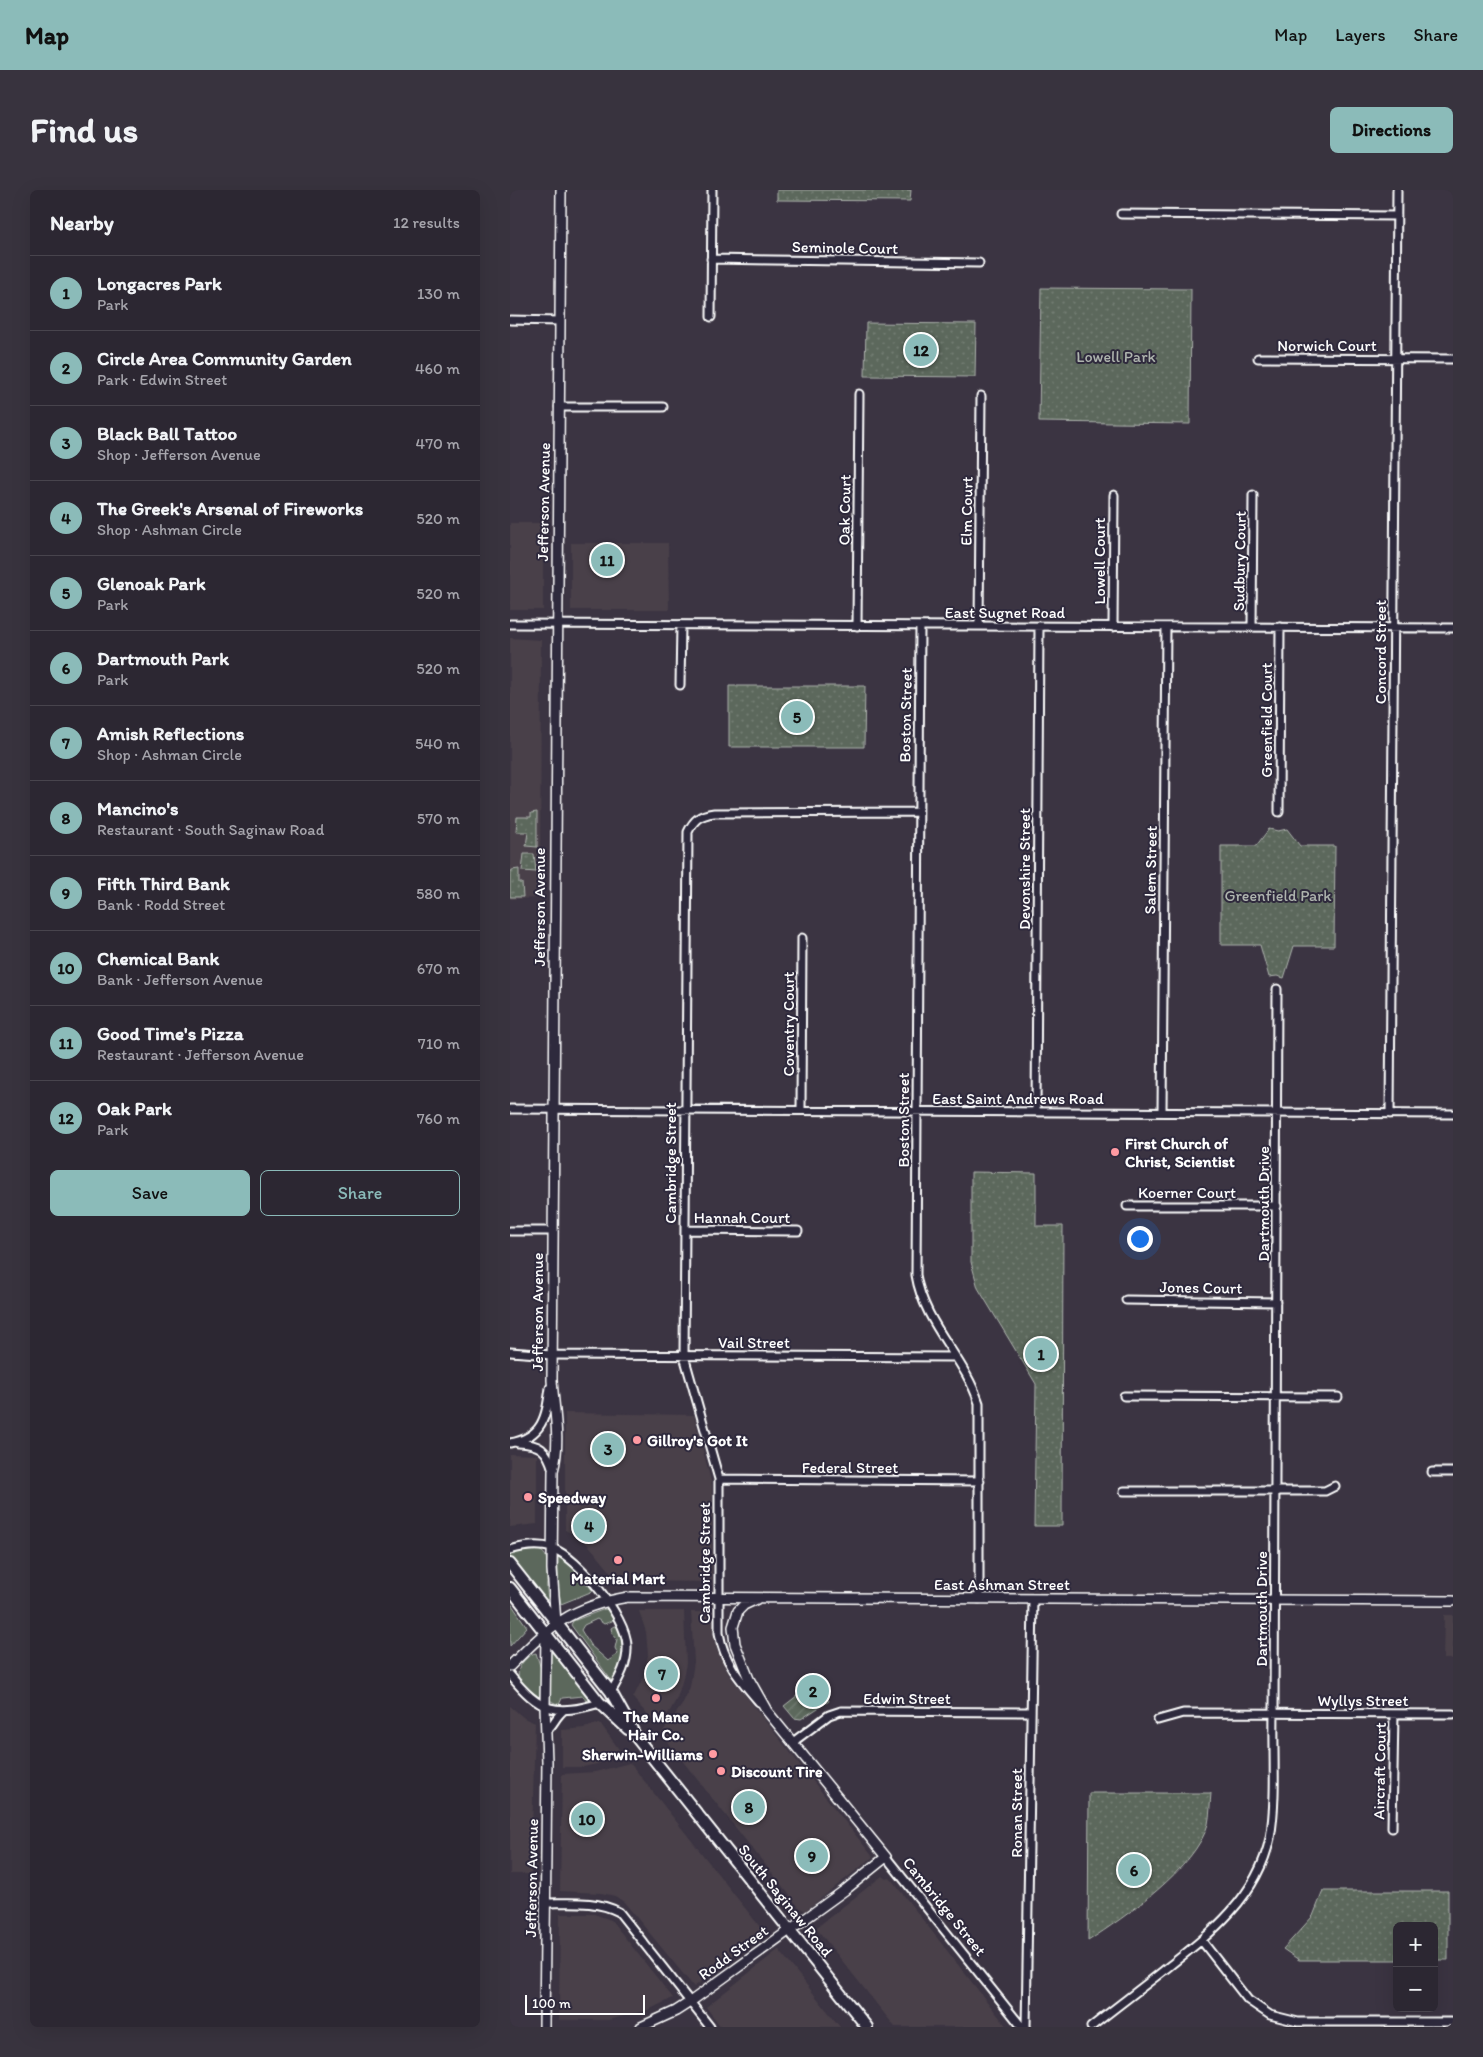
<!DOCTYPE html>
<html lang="en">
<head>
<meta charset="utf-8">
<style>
	:root { --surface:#2c2732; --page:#38333e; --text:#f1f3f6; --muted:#a6a5ac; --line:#48444d; --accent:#8bbbb9 }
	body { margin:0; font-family:Itim,sans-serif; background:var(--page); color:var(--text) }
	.controls { position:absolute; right:15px; bottom:15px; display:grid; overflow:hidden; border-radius:8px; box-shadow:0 5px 20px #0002 }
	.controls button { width:45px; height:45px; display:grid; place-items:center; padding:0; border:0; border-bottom:1px solid var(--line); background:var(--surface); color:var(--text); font:25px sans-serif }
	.scale { position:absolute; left:15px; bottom:12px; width:120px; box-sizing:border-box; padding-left:5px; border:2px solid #fff; border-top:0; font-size:14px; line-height:18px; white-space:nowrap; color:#fff; -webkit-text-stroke:4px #2f2a3d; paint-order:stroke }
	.you { position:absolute; left:629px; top:1048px; width:18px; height:18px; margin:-12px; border:4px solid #fff; border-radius:50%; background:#1a73e8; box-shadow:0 0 0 8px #1a73e833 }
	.badge { display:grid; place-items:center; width:32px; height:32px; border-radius:50%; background:var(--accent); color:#111; font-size:16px; font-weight:700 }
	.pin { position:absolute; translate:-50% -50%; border:2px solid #fff; box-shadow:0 1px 5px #0006 }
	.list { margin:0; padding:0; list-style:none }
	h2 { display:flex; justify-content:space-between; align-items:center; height:65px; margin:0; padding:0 20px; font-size:21px }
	h2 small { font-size:16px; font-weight:400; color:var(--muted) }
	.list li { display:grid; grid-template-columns:32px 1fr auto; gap:15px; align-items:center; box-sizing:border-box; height:75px; padding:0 20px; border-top:1px solid var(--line) }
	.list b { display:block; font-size:19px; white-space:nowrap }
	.list p { margin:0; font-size:16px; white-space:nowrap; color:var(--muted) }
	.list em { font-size:16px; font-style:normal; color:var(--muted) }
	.actions { display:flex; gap:10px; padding:15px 20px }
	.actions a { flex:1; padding:11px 0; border:1px solid var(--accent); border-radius:8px; text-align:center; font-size:18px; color:var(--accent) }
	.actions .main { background:var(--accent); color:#111 }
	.map { position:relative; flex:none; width:943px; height:1837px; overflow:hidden; border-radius:8px }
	header { display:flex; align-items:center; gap:30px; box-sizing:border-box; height:70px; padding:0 25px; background:var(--accent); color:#111 }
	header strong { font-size:24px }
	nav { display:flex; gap:28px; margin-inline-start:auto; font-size:18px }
	.intro { display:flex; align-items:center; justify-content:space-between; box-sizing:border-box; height:120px; padding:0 30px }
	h1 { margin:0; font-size:35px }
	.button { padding:12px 22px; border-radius:8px; background:var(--accent); color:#111; font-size:18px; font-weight:700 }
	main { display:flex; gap:30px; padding:0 30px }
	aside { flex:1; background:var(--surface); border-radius:8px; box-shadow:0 5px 20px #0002 }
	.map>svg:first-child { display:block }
	.built { fill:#494049 }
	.grass { fill:#5c685c; stroke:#aeb4ae }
	.park { fill:url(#park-dots); stroke:#aeb4ae }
	.garden { fill:url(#garden-furrows); stroke:#aeb4ae }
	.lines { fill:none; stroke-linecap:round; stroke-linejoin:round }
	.minor-casing { stroke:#fff; stroke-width:11 }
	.tertiary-casing { stroke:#fff; stroke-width:12 }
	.secondary-casing { stroke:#fff; stroke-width:14 }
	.minor { stroke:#2f2a3d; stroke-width:7 }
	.tertiary { stroke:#2f2a3d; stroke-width:9 }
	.secondary { stroke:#2f2a3d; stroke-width:10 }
	.poi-dot { fill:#ff9aa2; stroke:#2f2a3d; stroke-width:2 }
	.labels { text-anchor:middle; stroke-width:4; stroke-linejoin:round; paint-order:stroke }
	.street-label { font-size:16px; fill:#fff; stroke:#2f2a3d }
	.park-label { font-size:16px; fill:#aeb4ae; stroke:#2f2a3d }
	.poi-label { font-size:16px; font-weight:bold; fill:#fff; stroke:#2f2a3d; text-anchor:start }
</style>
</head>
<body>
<header>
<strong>Map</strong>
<nav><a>Map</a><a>Layers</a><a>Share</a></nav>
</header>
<div class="intro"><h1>Find us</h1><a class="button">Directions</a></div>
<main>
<aside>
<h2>Nearby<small>12 results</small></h2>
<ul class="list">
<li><span class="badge">1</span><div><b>Longacres Park</b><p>Park</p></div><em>130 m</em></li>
<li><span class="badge">2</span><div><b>Circle Area Community Garden</b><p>Park · Edwin Street</p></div><em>460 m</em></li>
<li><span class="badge">3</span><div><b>Black Ball Tattoo</b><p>Shop · Jefferson Avenue</p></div><em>470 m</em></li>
<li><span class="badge">4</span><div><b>The Greek's Arsenal of Fireworks</b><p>Shop · Ashman Circle</p></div><em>520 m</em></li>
<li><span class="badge">5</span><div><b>Glenoak Park</b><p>Park</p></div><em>520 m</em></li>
<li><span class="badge">6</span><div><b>Dartmouth Park</b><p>Park</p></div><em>520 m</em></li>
<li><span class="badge">7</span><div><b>Amish Reflections</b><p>Shop · Ashman Circle</p></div><em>540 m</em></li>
<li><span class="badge">8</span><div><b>Mancino's</b><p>Restaurant · South Saginaw Road</p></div><em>570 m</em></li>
<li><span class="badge">9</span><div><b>Fifth Third Bank</b><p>Bank · Rodd Street</p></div><em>580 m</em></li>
<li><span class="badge">10</span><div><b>Chemical Bank</b><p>Bank · Jefferson Avenue</p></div><em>670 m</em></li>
<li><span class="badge">11</span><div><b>Good Time's Pizza</b><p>Restaurant · Jefferson Avenue</p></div><em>710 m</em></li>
<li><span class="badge">12</span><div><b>Oak Park</b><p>Park</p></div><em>760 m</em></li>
</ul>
<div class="actions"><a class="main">Save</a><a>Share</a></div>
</aside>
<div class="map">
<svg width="943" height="1837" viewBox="0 0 943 1837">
	<defs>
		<pattern id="park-dots" width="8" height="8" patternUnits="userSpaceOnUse" patternTransform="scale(1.25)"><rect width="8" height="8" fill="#5c685c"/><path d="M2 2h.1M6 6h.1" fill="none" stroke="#747f74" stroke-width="1.8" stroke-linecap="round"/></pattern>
		<pattern id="garden-furrows" width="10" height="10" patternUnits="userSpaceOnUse" patternTransform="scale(1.25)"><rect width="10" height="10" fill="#5c685c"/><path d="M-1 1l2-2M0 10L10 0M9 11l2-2" fill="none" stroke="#747f74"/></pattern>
	</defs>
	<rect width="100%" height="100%" fill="#3b3442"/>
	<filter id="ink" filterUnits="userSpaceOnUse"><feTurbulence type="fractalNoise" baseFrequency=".02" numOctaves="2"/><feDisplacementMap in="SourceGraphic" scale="10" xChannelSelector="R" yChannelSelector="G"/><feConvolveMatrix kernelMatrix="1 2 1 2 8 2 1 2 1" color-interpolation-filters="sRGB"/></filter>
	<g filter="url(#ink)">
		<path class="built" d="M0 333H33V420H0Z
			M61 353H158L159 420H61Z
			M0 448 31 450 30 708 0 709Z
			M55 1223 184 1225 202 1295V1392L108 1391 82 1359 71 1348 55 1340Z
			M0 1264 27 1265V1334L0 1337Z
			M129 1421H174L176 1474 172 1492 167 1508 160 1521 147 1536 123 1508 133 1488 138 1465 136 1442Z
			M181 1422H202L204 1449 208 1462 219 1485 363 1667 295 1721 289 1717 151 1544 172 1515 180 1497 184 1472Z
			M934 1425H943V1469H933Z
			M0 1516 14 1528 25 1533 21 1684H0Z
			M90 1533 113 1565 87 1574 73 1577H52V1540L74 1538Z
			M120 1573 254 1742 184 1797 114 1712 105 1706 91 1703 50 1701 52 1584 85 1582Z
			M372 1686 376 1689 380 1688 497 1837H385L306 1738Z
			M50 1724H84L101 1730 163 1808 138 1820 98 1830H49Z
			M268 1760H269L330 1837H211L196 1817Z"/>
		<path class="grass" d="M26 1359C31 1361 34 1362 36 1367 39 1378 35 1395 38 1409L36 1411 0 1368V1363L13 1360Z
			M48 1367H51L64 1377 83 1401 51 1414 48 1396Z
			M0 1412 17 1437 0 1456Z
			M95 1419 98 1420 103 1427 102 1431 94 1434 87 1429 74 1435 71 1440 80 1455 98 1471 108 1464 105 1458 107 1449 102 1443 101 1438 104 1436H108C114 1456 114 1473 103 1490H101L61 1435 63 1431Z
			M41 1459 42 1460 81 1509 76 1511 73 1506 52 1508 49 1515 41 1511 38 1506V1461Z
			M26 1463 31 1479 30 1509C16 1502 0 1487 13 1472 17 1468 20 1464 26 1463Z"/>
		<path class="park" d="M267 0H401L400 11 267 10Z
			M531 98 681 99 680 234 529 232Z
			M356 133 466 134 465 187 355 186Z
			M219 496H355L354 557H219Z
			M27 622V657L16 656 18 642H6L7 627H21V623Z
			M759 639 768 641 777 639 790 656H825L824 756H784L774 788 767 786 759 787 750 755H711V656H746Z
			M14 664H24L26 682 12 681Z
			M9 679V693H12L13 707H0V684L2 680Z
			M461 982 526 983V1036H553L552 1336H524L526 1194 468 1098 461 1072Z
			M579 1603H701C700 1613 700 1625 698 1634 686 1678 615 1727 578 1751Z
			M813 1701H938V1770H924V1736H887V1770H789L773 1759 803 1726Z"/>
		<path class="garden" d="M306 1491 319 1511 291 1529 284 1528 274 1516Z"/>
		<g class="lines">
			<defs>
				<path id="minor" d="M611 24 887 26
					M201 69 469 73
					M201 127 202 0
					M0 130 50 131
					M748 168 943 169
					M49 217H153
					M0 434 943 438
					M347 436 349 204
					M410 436 406 1085C414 1134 454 1167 469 1213V1409
					M469 436 471 206
					M603 437 604 305
					M742 437 743 305
					M170 495 171 435
					M769 622 770 437
					M0 919 943 924
					M291 920 292 748
					M526 922 529 436
					M652 922 656 437
					M880 924 887 0
					M617 1016H767
					M175 1040 288 1041
					M0 1041H42
					M616 1110 766 1112
					M0 1162 42 1165 445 1167
					M614 1206 828 1207
					M0 1253C33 1247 36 1227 40 1198
					M8 1253C30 1254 37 1259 43 1280
					M922 1282H943
					M209 1289 470 1291
					M614 1301H815L825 1296
					M0 1360C13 1356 29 1354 42 1358 69 1368 116 1427 117 1455 118 1473 110 1487 101 1502
					M0 1485C30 1522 45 1526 90 1513
					M249 1512C230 1490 214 1472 209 1443V1289L174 1166 178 642C184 629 190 625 204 623L407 622
					M648 1530 673 1523 943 1524
					M37 1540C43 1536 46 1526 53 1521
					M283 1552 319 1525 331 1521 521 1522
					M882 1638 884 1524
					M376 1667 512 1837
					M35 1713C60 1713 87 1710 109 1722L200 1837
					M692 1751 738 1810 760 1825 788 1832H943
					M516 1837 523 1409
					M581 1837C605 1818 629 1800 653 1781 699 1745 747 1709 760 1648 767 1610 763 1562 764 1523L767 799"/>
				<path id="tertiary" d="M46 1433 42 1379 43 1281C51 1252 44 1219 42 1190L51 0
					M0 1476C40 1436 60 1417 118 1407L943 1411
					M34 1837 37 1572 35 1517 36 1442
					M131 1837 166 1821 180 1812 335 1700 376 1667 257 1521 239 1489 225 1454 223 1437 228 1421 234 1415 247 1409"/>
				<path id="secondary" d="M0 1374 101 1502 126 1547 357 1837
					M0 1398 90 1513 118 1539"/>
			</defs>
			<use href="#minor" class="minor-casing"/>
			<use href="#tertiary" class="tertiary-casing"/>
			<use href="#secondary" class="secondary-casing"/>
			<use href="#minor" class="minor"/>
			<use href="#tertiary" class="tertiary"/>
			<use href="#secondary" class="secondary"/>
		</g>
	</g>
	<g class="poi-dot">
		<circle cx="605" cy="962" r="5"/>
		<circle cx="127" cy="1250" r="5"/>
		<circle cx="18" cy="1307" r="5"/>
		<circle cx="108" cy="1370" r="5"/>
		<circle cx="146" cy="1508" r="5"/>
		<circle cx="203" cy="1564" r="5"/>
		<circle cx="211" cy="1581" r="5"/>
	</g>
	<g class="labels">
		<g class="street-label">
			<text transform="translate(335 57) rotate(1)" y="6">Seminole Court</text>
			<text x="817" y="161">Norwich Court</text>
			<text transform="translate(33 312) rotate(-89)" y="6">Jefferson Avenue</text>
			<text transform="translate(334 320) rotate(-89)" y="6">Oak Court</text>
			<text transform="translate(456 321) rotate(-89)" y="6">Elm Court</text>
			<text transform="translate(589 371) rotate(-90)" y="6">Lowell Court</text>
			<text transform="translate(729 371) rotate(-89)" y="6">Sudbury Court</text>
			<text x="495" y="428">East Sugnet Road</text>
			<text transform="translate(870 462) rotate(-90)" y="6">Concord Street</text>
			<text transform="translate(395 525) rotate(-89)" y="6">Boston Street</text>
			<text transform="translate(756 530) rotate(-90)" y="6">Greenfield Court</text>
			<text transform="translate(514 679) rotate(-90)" y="6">Devonshire Street</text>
			<text transform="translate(640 680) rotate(-89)" y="6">Salem Street</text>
			<text transform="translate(29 717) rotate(-90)" y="6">Jefferson Avenue</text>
			<text transform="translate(278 834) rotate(-90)" y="6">Coventry Court</text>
			<text x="508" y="914">East Saint Andrews Road</text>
			<text transform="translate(393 930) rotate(-90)" y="6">Boston Street</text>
			<text transform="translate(160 973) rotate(-90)" y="6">Cambridge Street</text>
			<text x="677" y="1008">Koerner Court</text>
			<text transform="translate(753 1014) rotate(-90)" y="6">Dartmouth Drive</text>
			<text x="232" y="1033">Hannah Court</text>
			<text transform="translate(691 1097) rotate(1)" y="6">Jones Court</text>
			<text transform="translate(27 1122) rotate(-90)" y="6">Jefferson Avenue</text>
			<text x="244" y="1158">Vail Street</text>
			<text x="340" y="1283">Federal Street</text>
			<text transform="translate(194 1373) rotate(-90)" y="6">Cambridge Street</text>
			<text x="492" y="1400">East Ashman Street</text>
			<text transform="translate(751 1419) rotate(-90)" y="6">Dartmouth Drive</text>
			<text x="397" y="1514">Edwin Street</text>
			<text x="853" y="1516">Wyllys Street</text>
			<text transform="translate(869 1581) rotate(-89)" y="6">Aircraft Court</text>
			<text transform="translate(506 1623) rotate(-90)" y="6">Ronan Street</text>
			<text transform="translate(21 1688) rotate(-89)" y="6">Jefferson Avenue</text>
			<text transform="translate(276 1710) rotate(51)" y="6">South Saginaw Road</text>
			<text transform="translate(435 1716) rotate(51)" y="6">Cambridge Street</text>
			<text transform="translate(223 1762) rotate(-36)" y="6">Rodd Street</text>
		</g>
		<g class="park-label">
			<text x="606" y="172">Lowell Park</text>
			<text x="768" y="711">Greenfield Park</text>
		</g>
		<g class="poi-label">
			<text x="615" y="959">First Church of<tspan x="615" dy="18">Christ, Scientist</tspan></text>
			<text x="137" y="1256">Gillroy's Got It</text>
			<text x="28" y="1313">Speedway</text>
			<text x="108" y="1394" text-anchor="middle">Material Mart</text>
			<text x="146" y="1532" text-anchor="middle">The Mane<tspan x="146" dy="18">Hair Co.</tspan></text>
			<text x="193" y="1570" text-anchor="end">Sherwin-Williams</text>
			<text x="221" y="1587">Discount Tire</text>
		</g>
	</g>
</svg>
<div class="controls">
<button>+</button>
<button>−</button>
</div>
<div class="scale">100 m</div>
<div class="you"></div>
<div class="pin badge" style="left:531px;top:1164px">1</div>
<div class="pin badge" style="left:303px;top:1501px">2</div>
<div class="pin badge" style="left:98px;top:1259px">3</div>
<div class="pin badge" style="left:79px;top:1336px">4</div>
<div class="pin badge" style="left:287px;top:527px">5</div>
<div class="pin badge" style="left:624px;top:1680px">6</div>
<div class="pin badge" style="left:152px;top:1484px">7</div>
<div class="pin badge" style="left:239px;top:1617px">8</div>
<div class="pin badge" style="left:302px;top:1666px">9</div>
<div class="pin badge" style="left:77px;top:1629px">10</div>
<div class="pin badge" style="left:97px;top:370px">11</div>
<div class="pin badge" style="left:411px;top:160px">12</div>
</div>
</main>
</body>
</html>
